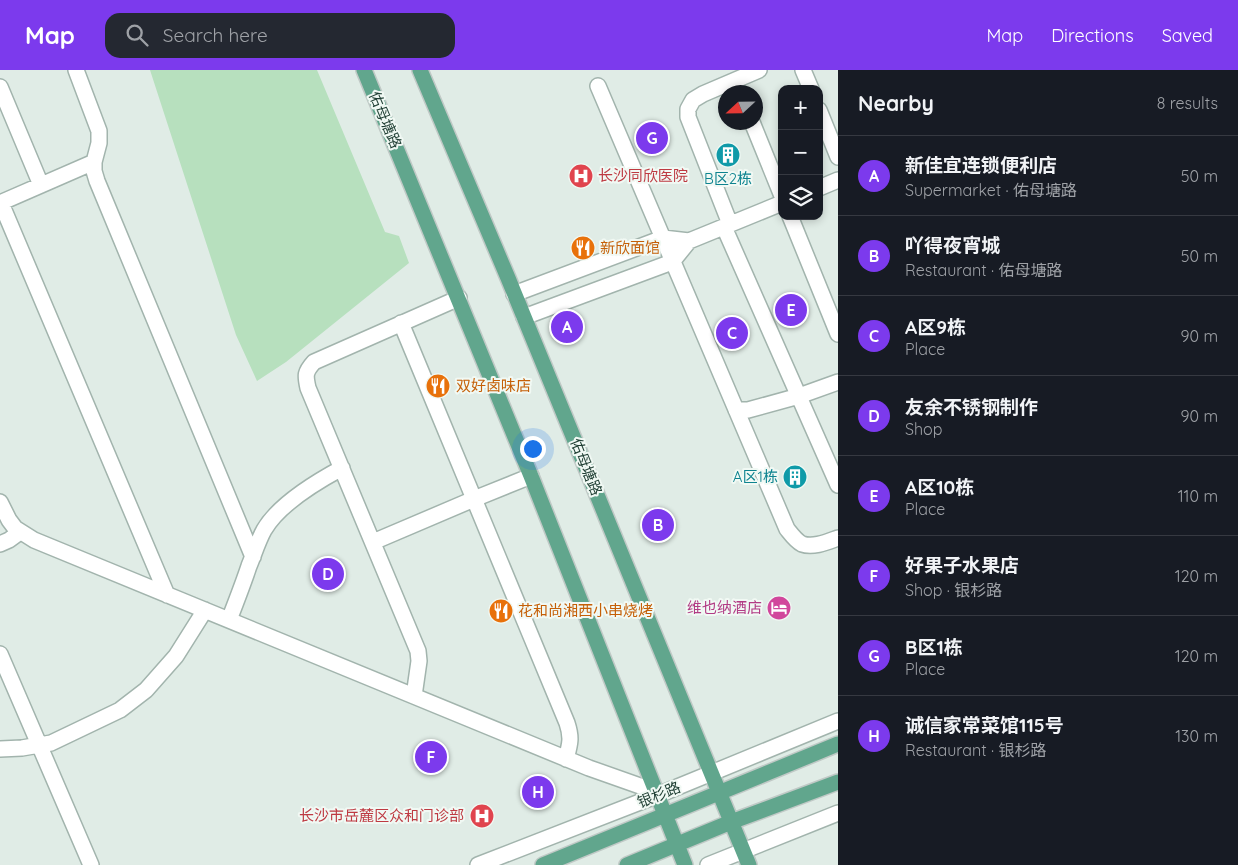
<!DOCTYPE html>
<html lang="en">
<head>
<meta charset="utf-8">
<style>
	:root { --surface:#171b24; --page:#242831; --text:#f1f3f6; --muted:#9ea1a6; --line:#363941; --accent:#7c3aed }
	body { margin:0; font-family:Quicksand,"Noto Sans SC",sans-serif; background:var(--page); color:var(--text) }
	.controls { position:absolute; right:15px; top:15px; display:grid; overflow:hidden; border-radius:10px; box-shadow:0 2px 8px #0003 }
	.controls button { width:45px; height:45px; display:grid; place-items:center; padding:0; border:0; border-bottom:1px solid var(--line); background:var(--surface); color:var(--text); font:25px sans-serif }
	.compass { position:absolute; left:718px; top:15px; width:45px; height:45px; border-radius:50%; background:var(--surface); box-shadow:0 2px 8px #0003; rotate:248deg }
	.you { position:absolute; left:532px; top:378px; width:18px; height:18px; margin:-12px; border:4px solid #fff; border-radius:50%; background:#1a73e8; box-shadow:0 0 0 8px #1a73e833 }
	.badge { display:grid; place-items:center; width:32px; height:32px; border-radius:50%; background:var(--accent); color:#fff; font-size:16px; font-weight:700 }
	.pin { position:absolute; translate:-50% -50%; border:2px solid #fff; box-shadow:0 1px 5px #0006 }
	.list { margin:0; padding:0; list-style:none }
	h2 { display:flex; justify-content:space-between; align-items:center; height:65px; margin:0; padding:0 20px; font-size:21px }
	h2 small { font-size:16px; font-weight:400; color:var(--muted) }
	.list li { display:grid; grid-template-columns:32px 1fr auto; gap:15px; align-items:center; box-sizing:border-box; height:80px; padding:0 20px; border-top:1px solid var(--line) }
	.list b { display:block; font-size:19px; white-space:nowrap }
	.list p { margin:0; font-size:16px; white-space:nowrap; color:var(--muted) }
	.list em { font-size:16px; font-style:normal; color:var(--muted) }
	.icon { flex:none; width:28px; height:28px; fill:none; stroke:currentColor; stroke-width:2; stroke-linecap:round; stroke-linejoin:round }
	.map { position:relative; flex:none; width:838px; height:795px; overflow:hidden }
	header { display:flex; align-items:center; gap:30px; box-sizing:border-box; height:70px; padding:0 25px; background:var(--accent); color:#fff }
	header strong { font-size:24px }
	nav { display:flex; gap:28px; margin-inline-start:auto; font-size:18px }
	.search { width:350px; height:45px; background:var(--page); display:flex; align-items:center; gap:12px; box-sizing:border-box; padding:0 18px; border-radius:15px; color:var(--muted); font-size:19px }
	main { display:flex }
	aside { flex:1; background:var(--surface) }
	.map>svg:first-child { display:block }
	.park { fill:#b7e0be }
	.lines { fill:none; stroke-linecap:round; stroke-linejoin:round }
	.minor-casing { stroke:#a2b4ad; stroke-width:18 }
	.tertiary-casing { stroke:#a2b4ad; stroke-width:18 }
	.primary-casing { stroke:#c0c9c6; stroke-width:18 }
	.minor { stroke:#fff; stroke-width:15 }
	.tertiary { stroke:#fff; stroke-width:15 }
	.primary { stroke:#61a68d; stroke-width:15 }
	.labels { text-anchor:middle; stroke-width:4; stroke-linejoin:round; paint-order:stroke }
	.street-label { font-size:15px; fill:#1f3e33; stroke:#f1f9f4 }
	.health-label { font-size:15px; fill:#be3a42; stroke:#f1f9f4; text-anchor:start }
	.culture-label { font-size:15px; fill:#0d838f; stroke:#f1f9f4 }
	.food-label { font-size:15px; fill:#c56008; stroke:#f1f9f4; text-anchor:start }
	.hotel-label { font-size:15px; fill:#b23c85; stroke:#f1f9f4; text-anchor:end }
</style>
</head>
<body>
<header>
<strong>Map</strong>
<div class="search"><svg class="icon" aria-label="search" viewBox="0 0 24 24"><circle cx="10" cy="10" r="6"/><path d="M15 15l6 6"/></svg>Search here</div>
<nav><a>Map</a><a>Directions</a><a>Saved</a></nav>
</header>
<main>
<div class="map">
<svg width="838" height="795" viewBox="0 0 838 795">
	<rect width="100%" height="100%" fill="#e0ece6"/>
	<path class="park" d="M150 0H317L385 162 399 166 409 193 286 292 257 311 236 265Z"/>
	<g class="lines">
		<defs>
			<path id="minor" d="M76 0 99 61V73L94 92V101L97 111 253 487
				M803 0 811 19
				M598 16 787 459C791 464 796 471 802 474 813 478 827 472 838 468
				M0 17 41 115
				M819 40 838 87
				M752 52 782 126
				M819 118 838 110
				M0 133 94 92
				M1 133 167 525
				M790 146 838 264
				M730 154 688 47V39L693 30 703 24 759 0
				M724 157 838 415
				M514 224 663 168 689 171
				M524 247 672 192 689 171 782 133
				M401 253 567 653C572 668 570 674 566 689
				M736 340H748L799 326 838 312
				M0 432 9 450 15 458 34 470 589 698 657 722
				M373 472 474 429 531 406
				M0 474 9 470 20 462
				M229 550C236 532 243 514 249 496 254 484 258 471 264 460 279 434 316 412 342 398
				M0 584 91 795
				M414 626 419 591 418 581 308 318C305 305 305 302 314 292L459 228
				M0 679 22 678 51 673 120 640 146 620 176 586 205 540"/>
			<path id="tertiary" d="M478 795 658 725 838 651
				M708 795 838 743"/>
			<path id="primary" d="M364 0 531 406 685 795
				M420 0 508 208 749 795
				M543 795 838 674
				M627 795 731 752 838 712"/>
		</defs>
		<use href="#minor" class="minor-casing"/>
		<use href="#tertiary" class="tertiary-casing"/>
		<use href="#primary" class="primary-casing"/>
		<use href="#minor" class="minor"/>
		<use href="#tertiary" class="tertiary"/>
		<use href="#primary" class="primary"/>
	</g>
	<defs>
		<symbol id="building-disc" viewBox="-11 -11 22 22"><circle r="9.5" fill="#0f9aa8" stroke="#f1f9f4"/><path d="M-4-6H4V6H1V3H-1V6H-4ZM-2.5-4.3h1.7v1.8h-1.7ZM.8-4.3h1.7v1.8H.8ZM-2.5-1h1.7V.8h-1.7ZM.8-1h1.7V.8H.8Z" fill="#fff"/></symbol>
		<symbol id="hospital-disc" viewBox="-11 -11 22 22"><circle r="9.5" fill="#e0444e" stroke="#f1f9f4"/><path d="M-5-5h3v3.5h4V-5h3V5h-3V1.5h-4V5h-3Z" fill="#fff"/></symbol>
		<symbol id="restaurant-disc" viewBox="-11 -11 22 22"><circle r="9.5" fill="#e8710a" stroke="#f1f9f4"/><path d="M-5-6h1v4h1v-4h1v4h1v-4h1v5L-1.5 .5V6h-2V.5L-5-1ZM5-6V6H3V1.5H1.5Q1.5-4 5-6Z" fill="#fff"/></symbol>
		<symbol id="hotel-disc" viewBox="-11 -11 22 22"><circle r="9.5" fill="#d1479c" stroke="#f1f9f4"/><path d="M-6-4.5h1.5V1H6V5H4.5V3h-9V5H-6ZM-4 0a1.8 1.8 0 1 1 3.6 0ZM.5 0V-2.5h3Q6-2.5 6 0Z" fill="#fff"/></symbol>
	</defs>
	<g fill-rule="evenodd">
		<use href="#building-disc" x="714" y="71" width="28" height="28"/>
		<use href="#hospital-disc" x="567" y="92" width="28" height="28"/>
		<use href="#restaurant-disc" x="569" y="164" width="28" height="28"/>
		<use href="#restaurant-disc" x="424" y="302" width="28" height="28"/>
		<use href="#building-disc" x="781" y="393" width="28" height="28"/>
		<use href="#hotel-disc" x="765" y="524" width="28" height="28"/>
		<use href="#restaurant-disc" x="487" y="527" width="28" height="28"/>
		<use href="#hospital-disc" x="468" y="732" width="28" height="28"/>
	</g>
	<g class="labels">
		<g class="street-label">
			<text transform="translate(385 50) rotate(67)" y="5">佑母塘路</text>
			<text transform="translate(586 397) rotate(68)" y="5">佑母塘路</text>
			<text transform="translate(659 725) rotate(-22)" y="5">银杉路</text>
		</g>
		<g class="health-label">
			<text x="598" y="111">长沙同欣医院</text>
			<text x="464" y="751" text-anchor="end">长沙市岳麓区众和门诊部</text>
		</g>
		<g class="culture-label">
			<text x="728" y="114">B区2栋</text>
			<text x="778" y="412" text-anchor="end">A区1栋</text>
		</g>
		<g class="food-label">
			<text x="600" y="183">新欣面馆</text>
			<text x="456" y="321">双好卤味店</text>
			<text x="518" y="546">花和尚湘西小串烧烤</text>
		</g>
		<g class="hotel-label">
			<text x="762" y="543">维也纳酒店</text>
		</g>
	</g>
</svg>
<div class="controls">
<button>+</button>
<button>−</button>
<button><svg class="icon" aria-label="layers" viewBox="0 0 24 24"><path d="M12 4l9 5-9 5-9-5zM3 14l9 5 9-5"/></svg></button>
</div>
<svg class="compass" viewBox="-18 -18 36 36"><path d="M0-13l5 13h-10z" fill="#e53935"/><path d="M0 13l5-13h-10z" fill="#9ea1a6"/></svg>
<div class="you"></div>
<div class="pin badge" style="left:567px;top:257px">A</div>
<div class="pin badge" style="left:658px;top:455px">B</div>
<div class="pin badge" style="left:732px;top:263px">C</div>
<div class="pin badge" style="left:328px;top:504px">D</div>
<div class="pin badge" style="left:791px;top:240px">E</div>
<div class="pin badge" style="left:431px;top:687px">F</div>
<div class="pin badge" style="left:652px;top:68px">G</div>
<div class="pin badge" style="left:538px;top:722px">H</div>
</div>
<aside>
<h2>Nearby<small>8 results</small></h2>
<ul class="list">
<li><span class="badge">A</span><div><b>新佳宜连锁便利店</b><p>Supermarket · 佑母塘路</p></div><em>50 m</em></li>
<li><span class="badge">B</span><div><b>吖得夜宵城</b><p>Restaurant · 佑母塘路</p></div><em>50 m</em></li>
<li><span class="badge">C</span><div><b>A区9栋</b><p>Place</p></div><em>90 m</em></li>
<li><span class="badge">D</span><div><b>友余不锈钢制作</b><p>Shop</p></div><em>90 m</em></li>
<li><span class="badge">E</span><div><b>A区10栋</b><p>Place</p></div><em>110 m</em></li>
<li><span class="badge">F</span><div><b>好果子水果店</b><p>Shop · 银杉路</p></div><em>120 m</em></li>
<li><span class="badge">G</span><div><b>B区1栋</b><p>Place</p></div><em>120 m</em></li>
<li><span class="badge">H</span><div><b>诚信家常菜馆115号</b><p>Restaurant · 银杉路</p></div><em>130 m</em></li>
</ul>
</aside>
</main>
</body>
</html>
